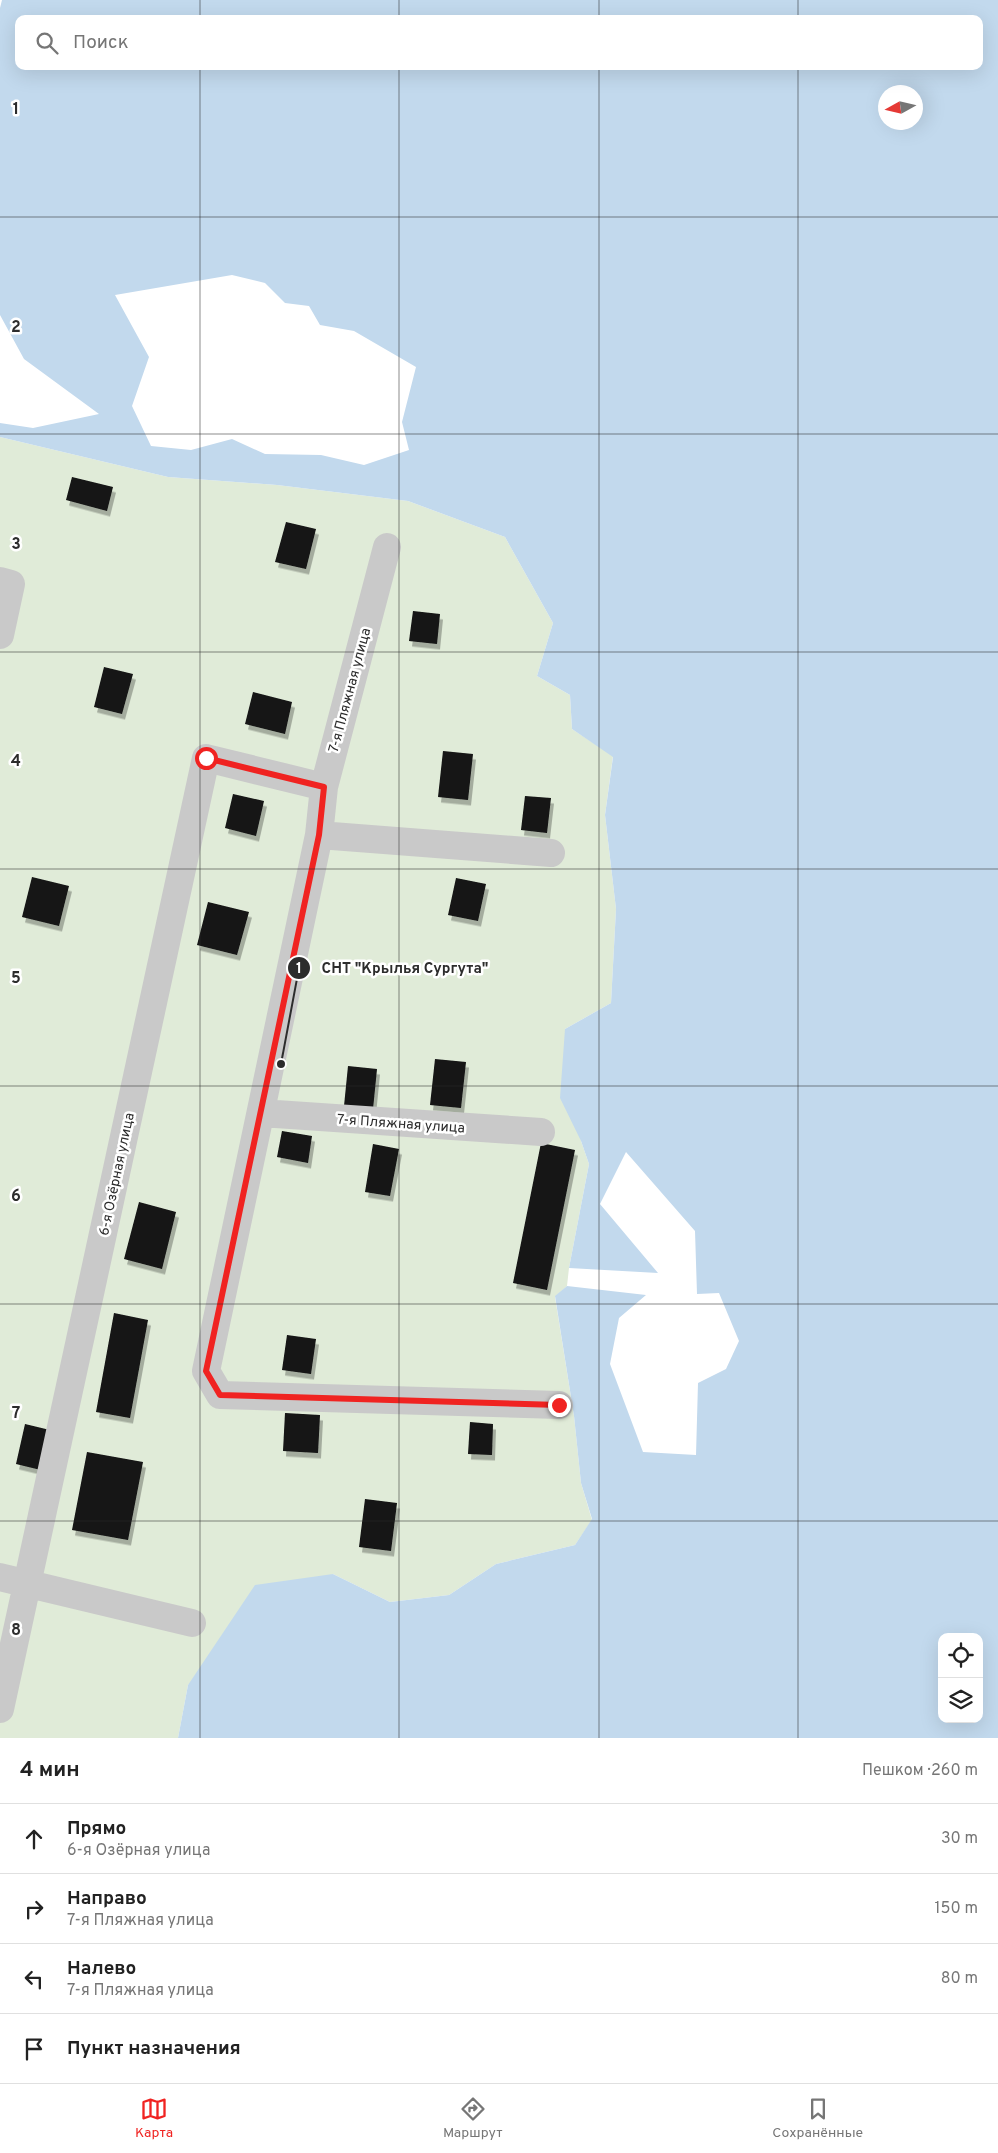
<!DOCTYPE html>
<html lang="ru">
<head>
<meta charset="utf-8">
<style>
	:root { --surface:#fff; --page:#f2f2f2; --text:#222; --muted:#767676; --line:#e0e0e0; --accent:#f02321 }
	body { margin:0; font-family:Overpass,sans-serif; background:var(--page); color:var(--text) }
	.controls { position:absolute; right:15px; bottom:15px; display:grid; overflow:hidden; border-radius:10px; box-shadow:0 5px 20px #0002 }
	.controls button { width:45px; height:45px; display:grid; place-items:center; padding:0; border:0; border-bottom:1px solid var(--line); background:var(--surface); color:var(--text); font:25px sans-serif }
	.compass { position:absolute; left:878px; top:85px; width:45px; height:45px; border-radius:50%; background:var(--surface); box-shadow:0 5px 20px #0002; rotate:262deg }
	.stop { position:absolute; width:15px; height:15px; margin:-11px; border:4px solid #f02321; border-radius:50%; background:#fff }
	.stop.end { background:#f02321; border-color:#fff; box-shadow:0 1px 5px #0008 }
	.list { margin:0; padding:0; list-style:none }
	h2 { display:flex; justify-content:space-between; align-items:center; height:65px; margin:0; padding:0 20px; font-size:21px }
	h2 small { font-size:16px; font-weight:400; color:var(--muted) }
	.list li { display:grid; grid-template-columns:32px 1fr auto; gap:15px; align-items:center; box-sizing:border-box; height:70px; padding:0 20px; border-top:1px solid var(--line) }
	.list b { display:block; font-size:19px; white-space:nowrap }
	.list p { margin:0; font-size:16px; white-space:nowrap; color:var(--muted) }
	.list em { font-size:16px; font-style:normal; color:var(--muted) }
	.icon { flex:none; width:28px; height:28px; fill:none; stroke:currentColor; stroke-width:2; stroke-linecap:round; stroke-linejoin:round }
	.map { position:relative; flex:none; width:998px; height:1738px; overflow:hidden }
	.search { position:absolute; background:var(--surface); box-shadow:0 5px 20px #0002; left:15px; right:15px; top:15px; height:55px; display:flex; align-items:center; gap:12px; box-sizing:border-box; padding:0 18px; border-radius:10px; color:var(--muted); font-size:19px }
	.sheet { height:345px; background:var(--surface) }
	nav { display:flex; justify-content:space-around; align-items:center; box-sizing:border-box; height:70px; border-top:1px solid var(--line); background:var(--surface); font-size:14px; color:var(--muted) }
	nav a { display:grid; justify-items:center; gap:2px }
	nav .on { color:var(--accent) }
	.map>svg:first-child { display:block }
	.green { fill:#e0ebd8 }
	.water { fill:#c2d9ed; fill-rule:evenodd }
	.building { fill:#131313; filter:url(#shadow) }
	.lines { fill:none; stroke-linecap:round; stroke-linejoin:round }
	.street { stroke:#c9c9c9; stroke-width:28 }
	.route { stroke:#f02321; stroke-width:6 }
	.grid { fill:none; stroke:#2c2c2c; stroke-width:1; stroke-opacity:0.55 }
	.labels { text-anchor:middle; stroke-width:5; stroke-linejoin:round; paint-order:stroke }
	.street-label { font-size:14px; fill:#2c2c2c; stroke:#fff }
	.grid-label { font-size:16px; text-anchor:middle; font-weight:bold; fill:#2c2c2c; stroke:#fff; stroke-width:5; stroke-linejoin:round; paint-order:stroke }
	.leader { fill:none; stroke:#2c2c2c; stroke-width:2 }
	.callout-dot { fill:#2c2c2c; stroke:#fff; stroke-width:2 }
	.mark-label { font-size:15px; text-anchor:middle; font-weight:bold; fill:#fff }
	.callout-label { font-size:15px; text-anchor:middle; font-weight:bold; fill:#2c2c2c; stroke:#fff; stroke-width:5; stroke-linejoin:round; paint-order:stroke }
</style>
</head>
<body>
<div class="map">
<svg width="998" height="1738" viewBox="0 0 998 1738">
	<defs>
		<filter id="shadow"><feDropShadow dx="3" dy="5.5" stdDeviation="0" flood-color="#0004"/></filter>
	</defs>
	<rect width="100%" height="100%" fill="#fff"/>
	<path class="green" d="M0 437 168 477 277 485 408 501 505 537 553 623 537 676 570 695 572 729 613 756 605 815 616 909 611 1003 565 1029 581 1141 589 1164 569 1268 567 1286 555 1297 574 1416 581 1483 592 1520 575 1545 496 1564 449 1595 390 1602 333 1574 188 1685 178 1738H0Z"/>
	<path class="water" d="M2 0H998V1738H178L188 1685 255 1585 333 1574 390 1602 449 1595 496 1564 575 1545 592 1519 581 1483 574 1416 555 1296 567 1286 646 1295 619 1318 610 1364 643 1452 696 1455 698 1383 726 1369 739 1341 719 1293 697 1294 695 1231 626 1152 600 1204 658 1273 569 1268 589 1164 581 1141 560 1098 565 1029 611 1003 616 909 605 815 613 757 572 729 570 695 537 676 553 623 505 537 408 501 277 485 168 477 0 437V423L33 428 99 414 24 359 0 315V8ZM19 19H979V66H19ZM886 92H916V122H886ZM232 275 265 283 285 303 309 306 320 325 354 331 416 367 402 422 409 450 364 465 321 455 265 454 232 439 191 450 151 446 132 406 149 357 115 295ZM942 1637H979V1719H942Z"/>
	<path class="building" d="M72 477 113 487 107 511 66 500Z
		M286 522 316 529 306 569 275 562Z
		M413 611 440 614 437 644 409 641Z
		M104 667 133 674 122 714 94 707Z
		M253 692 292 702 285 734 245 724Z
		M443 751 473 754 468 800 438 797Z
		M233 794 264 801 256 836 225 828Z
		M525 796 551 798 547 833 521 830Z
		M32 877 69 886 59 926 22 917Z
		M456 878 486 884 478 921 448 915Z
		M208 902 249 912 237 955 197 945Z
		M435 1059 466 1062 461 1108 430 1105Z
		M348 1066 377 1069 373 1109 344 1106Z
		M282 1131 312 1136 308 1163 277 1157Z
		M541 1143 575 1150 547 1290 513 1283Z
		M373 1144 399 1149 390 1196 365 1192Z
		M139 1202 176 1212 162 1269 124 1259Z
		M114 1313 148 1320 130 1418 96 1412Z
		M287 1335 316 1339 311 1374 282 1370Z
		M285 1413 320 1415 318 1453 283 1451Z
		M470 1422 493 1424 492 1455 468 1454Z
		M25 1424 54 1431 45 1471 16 1464Z
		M87 1452 143 1462 128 1540 72 1530Z
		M365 1499 397 1503 391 1551 359 1547Z"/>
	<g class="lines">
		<path class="street" d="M387 547 324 787 319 835 206 1371 220 1395 559 1405
			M0 581 11 584 0 635
			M319 835 551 853
			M261 1113 541 1132
			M0 1577 192 1623
			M0 1709 206 758 324 787"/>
	</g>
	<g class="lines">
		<path class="route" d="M206 758 324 787 319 835 206 1371 220 1395 559 1405"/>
	</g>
	<path class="grid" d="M200 0V19M399 0V19M599 0V19M798 0V19M200 66V1738M399 66V1738M599 66V1738M798 66V1738M0 217H998M0 434H998M0 652H998M0 869H998M0 1086H998M0 1304H998M0 1521H998"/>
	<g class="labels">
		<g class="street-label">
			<text transform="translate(349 690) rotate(-75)" y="5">7-я Пляжная улица</text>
			<text transform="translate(401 1123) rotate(4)" y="5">7-я Пляжная улица</text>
			<text transform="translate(116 1174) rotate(-78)" y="5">6-я Озёрная улица</text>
		</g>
	</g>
	<g class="grid-label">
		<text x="16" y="114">1</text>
		<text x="16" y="332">2</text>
		<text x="16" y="549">3</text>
		<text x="16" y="766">4</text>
		<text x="16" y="983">5</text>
		<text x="16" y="1201">6</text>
		<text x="16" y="1418">7</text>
		<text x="16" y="1635">8</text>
	</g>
	<path class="leader" d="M281 1064L299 968"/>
	<g class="callout-dot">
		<circle cx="281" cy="1064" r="5"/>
		<circle cx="299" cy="968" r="12"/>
	</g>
	<g class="mark-label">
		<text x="299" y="973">1</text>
	</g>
	<g class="callout-label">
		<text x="405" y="973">CНТ "Крылья Сургута"</text>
	</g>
</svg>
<div class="controls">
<button><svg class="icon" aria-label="locate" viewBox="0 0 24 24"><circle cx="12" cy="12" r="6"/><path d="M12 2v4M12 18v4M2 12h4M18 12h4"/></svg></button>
<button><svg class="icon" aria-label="layers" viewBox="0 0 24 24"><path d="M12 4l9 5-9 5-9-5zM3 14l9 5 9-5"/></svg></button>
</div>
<svg class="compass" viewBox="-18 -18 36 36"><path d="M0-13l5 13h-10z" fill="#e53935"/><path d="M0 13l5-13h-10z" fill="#767676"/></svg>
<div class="stop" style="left:206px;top:758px"></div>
<div class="stop end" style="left:559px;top:1405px"></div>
<div class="search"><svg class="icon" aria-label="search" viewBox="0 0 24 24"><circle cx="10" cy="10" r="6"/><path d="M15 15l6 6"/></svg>Поиск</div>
</div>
<section class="sheet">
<h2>4 мин<small>Пешком · 260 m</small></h2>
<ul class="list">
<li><svg class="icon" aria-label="ahead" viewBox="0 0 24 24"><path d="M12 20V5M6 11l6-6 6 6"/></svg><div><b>Прямо</b><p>6-я Озёрная улица</p></div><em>30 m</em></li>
<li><svg class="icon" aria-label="right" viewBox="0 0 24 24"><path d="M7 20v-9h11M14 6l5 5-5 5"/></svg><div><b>Направо</b><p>7-я Пляжная улица</p></div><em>150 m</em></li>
<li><svg class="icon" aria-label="left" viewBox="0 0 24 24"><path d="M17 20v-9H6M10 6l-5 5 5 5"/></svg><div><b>Налево</b><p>7-я Пляжная улица</p></div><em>80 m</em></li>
<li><svg class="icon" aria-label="arrive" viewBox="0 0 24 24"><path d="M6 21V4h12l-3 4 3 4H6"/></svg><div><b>Пункт назначения</b></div></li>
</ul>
</section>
<nav>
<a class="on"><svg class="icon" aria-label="map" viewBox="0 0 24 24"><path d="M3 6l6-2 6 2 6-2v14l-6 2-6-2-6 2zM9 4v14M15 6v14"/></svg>Карта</a>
<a><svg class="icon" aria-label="directions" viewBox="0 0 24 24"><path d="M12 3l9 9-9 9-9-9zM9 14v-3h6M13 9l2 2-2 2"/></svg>Маршрут</a>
<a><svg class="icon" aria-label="saved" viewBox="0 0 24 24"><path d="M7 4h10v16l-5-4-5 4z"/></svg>Сохранённые</a>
</nav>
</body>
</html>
